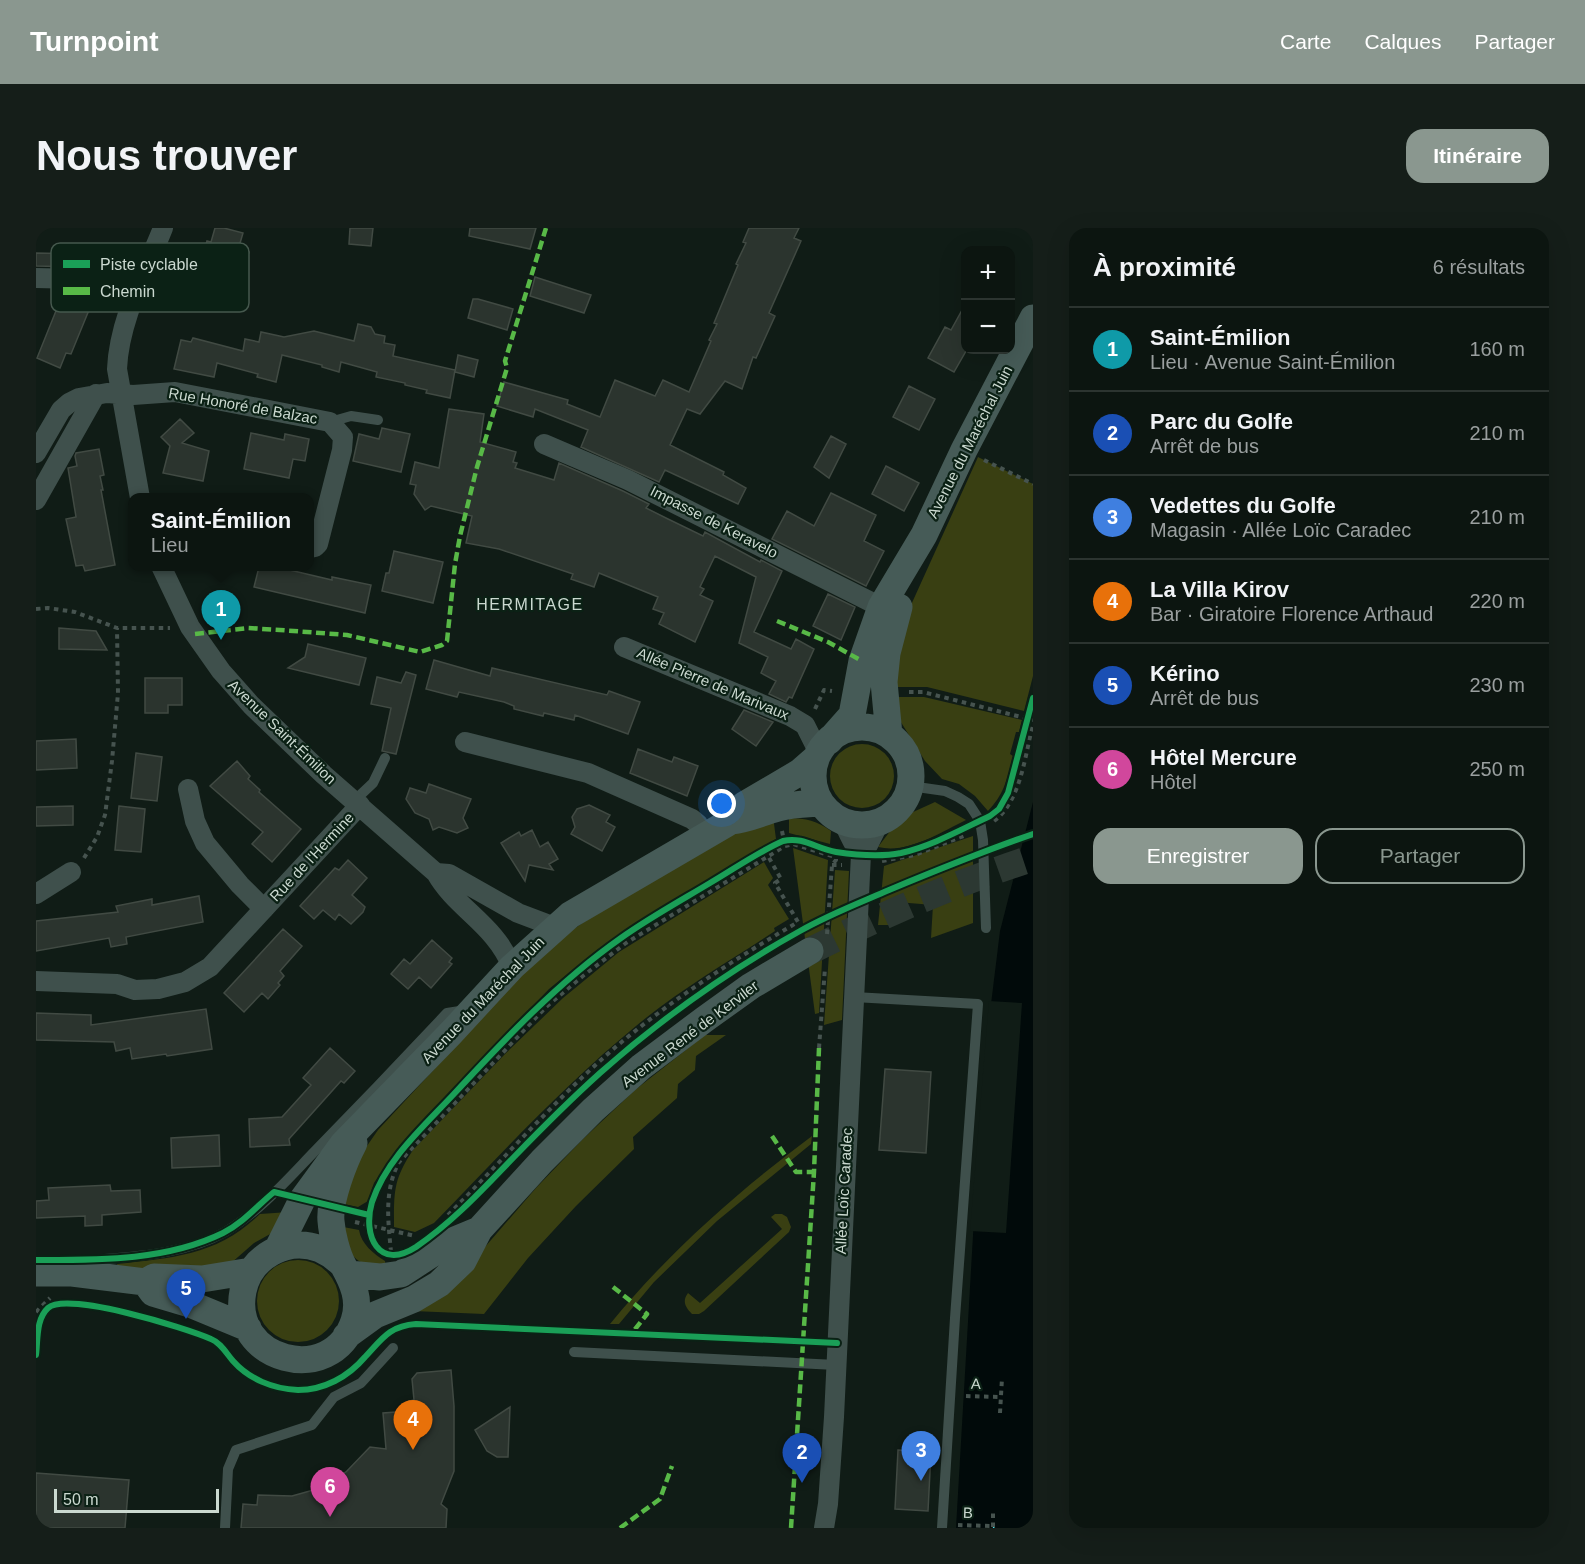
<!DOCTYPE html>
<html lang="fr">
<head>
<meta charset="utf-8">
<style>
	:root { --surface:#0c1510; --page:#151e19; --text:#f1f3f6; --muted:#9a9f9f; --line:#2c3430; --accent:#8a978f }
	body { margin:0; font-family:Arial,sans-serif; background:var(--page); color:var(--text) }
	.controls { position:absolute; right:18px; top:18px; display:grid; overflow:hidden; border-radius:12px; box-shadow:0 6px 24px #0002 }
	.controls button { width:54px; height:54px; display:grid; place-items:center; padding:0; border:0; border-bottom:2px solid var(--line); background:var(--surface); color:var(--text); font:30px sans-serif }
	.scale { position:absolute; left:18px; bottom:15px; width:165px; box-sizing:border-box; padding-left:6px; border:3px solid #cbd9d0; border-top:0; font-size:16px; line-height:21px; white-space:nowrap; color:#cbd9d0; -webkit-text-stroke:4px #0b2115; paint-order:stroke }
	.you { position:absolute; left:686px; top:576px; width:21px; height:21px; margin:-15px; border:4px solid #fff; border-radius:50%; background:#1a73e8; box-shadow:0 0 0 9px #1a73e833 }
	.badge { display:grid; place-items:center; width:39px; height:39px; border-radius:50%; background:var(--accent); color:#fff; font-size:20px; font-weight:700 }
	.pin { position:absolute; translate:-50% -50px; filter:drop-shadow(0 2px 3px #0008) }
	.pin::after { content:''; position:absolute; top:32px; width:21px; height:18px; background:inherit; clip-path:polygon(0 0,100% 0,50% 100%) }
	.popup { position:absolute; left:92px; top:265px; width:186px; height:78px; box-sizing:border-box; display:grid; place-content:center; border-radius:12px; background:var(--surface); filter:drop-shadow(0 2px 4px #0005); font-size:20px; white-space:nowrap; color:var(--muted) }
	.popup b { font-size:22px; color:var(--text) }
	.popup::after { content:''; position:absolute; left:50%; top:100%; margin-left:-12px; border:12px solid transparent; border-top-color:var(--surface) }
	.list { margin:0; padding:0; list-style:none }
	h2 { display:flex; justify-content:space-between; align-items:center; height:78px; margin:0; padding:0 24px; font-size:26px }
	h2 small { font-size:20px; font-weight:400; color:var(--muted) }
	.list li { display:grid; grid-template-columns:39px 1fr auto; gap:18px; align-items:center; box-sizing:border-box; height:84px; padding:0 24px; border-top:2px solid var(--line) }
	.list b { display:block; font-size:22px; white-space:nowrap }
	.list p { margin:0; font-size:20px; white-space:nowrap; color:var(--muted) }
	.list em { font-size:20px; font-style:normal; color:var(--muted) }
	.actions { display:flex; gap:12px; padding:18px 24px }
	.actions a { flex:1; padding:14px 0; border:2px solid var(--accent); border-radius:18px; text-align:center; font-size:21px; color:var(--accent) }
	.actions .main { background:var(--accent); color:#fff }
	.map { position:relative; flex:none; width:997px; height:1300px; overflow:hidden; border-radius:18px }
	header { display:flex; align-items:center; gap:36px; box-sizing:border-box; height:84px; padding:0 30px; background:var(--accent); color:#fff }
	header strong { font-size:28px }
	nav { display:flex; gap:33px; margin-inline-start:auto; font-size:21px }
	.intro { display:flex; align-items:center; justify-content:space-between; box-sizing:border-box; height:144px; padding:0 36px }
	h1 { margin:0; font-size:42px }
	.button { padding:15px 27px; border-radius:18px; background:var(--accent); color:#fff; font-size:21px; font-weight:700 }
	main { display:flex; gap:36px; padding:0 36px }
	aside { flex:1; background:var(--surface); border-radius:18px; box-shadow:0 6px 24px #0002 }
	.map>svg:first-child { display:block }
	.green { fill:#393f12 }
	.water { fill:#010a0a }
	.pier { fill:#101c16 }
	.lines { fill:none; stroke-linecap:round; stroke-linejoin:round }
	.ferry { stroke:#49e3ed; stroke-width:1.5; stroke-dasharray:8 6; stroke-linecap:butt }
	.building { fill:#2b342e; stroke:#414a43; stroke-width:1.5 }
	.secondary-tunnel { stroke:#2c3832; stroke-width:27; stroke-dasharray:27 14; stroke-linecap:butt }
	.path { stroke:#46534f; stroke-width:4; stroke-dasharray:4.5 4.5; stroke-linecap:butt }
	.lane { stroke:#3f504c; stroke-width:10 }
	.street { stroke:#3f504c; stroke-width:20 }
	.secondary { stroke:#465b57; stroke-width:27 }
	.quiet { stroke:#58b947; stroke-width:4.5; stroke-dasharray:9 4.5; stroke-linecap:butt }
	.cycleway-casing { stroke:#0b2115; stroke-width:10 }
	.cycleway { stroke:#1a9f57; stroke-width:6 }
	.labels { text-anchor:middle; stroke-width:4.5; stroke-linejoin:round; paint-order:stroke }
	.street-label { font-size:15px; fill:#cbd9d0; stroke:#0b2115 }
	.neighbourhood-label { font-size:16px; letter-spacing:1.5px; fill:#cbd9d0; stroke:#0b2115 }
	.key { fill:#0b2115; stroke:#45584d; stroke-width:1.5 }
	.key-label { font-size:16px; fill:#cbd9d0 }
</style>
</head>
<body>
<header>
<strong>Turnpoint</strong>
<nav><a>Carte</a><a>Calques</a><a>Partager</a></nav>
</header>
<div class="intro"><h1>Nous trouver</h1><a class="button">Itinéraire</a></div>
<main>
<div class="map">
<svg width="997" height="1300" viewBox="0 0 997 1300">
	<rect width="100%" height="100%" fill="#101c16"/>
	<path class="green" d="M942 229 997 256V448L988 483 891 459H853L875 377Z
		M855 469H888L986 492 983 504H980L974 526 977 528C971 551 969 565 952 583L939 568 923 556 906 551 889 533 863 491Z
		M794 548a32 32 0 1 1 64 0a32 32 0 1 1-64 0Z
		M899 574 930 592C903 605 872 626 842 619L864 590Z
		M737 588 740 611 601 695 561 722 513 761 361 921 338 955 332 973 322 979 307 976 315 941 342 902 492 740 523 711 576 675 704 600Z
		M753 590C770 590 781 593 795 603L794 616 753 605Z
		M937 608V695L895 710 897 677 861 674 859 697H842L848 638Z
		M757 620 792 632 783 785 779 786Z
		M728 634 737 650 732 657 753 691 738 700 739 703C692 734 643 762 600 798 527 858 463 928 398 995L379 1004 358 999C358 964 357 952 377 922L470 825 527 770 583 724Z
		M799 642 813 643 806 792 788 797Z
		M669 807H690L660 828 659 842 642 856 641 870 597 909 598 921 540 978 492 1030 448 1086 377 1083 411 1063 500 960 546 912 599 862Z
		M776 908 775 916 681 993 618 1054 583 1096H574C633 1024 702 963 776 908Z
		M253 984 236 1005 218 1015 194 1036 166 1042 82 1040 81 1036C137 1030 182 1027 224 986Z
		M739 986H746L751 989 755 999 753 1004 668 1083 663 1086H656C649 1079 646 1073 652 1065L664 1075 746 1001 735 989Z
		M302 998 323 1002C325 1016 338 1026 349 1033L350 1041C314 1035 317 1029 302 998Z
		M221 1073a41 41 0 1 1 82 0a41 41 0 1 1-82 0Z"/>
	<path class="water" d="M997 574V1300H920L940 956 955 776 964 703Z"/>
	<path class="pier" d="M953 773 986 775 970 1005 934 1003Z"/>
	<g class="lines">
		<path class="ferry" d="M957 1298 958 1300"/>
	</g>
	<path class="building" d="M179 0H188L207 5 202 22 213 24 204 55 162 43 171 13 175 14Z
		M314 0H337L335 18 313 16Z
		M434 0H500L494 21 433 8Z
		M713 0H763L758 10 765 13 733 85 739 88 720 130 717 129 706 161 689 153 664 186 651 181 634 217 688 244 687 247 710 260 702 276 629 242 623 254 545 219 552 202 499 181 497 189 461 178 468 154 532 172 531 176 564 189 579 152 619 168 627 152 653 164 675 113 673 112 681 96 678 95 702 37 700 36 710 15 707 14Z
		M0 25 43 26V39L0 38Z
		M499 49 555 67 548 85 494 68Z
		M28 63H42V67L52 71 48 81 53 82 35 126 30 125 24 140 1 130Z
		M437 71H442L477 81 471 102 432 90Z
		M930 75V123L918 144 892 130 909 99 915 102Z
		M322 96 335 99 339 106 349 108 348 115 359 117 357 128 419 142 414 170 390 165 391 162 369 157V155L340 149 341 144 305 134 303 144 286 139V137L246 127 240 154 221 149 222 146 181 135 178 149 138 141 145 112 155 114 157 110 207 123 209 111 223 114 225 104 248 109 278 103 318 113Z
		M422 127 442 132 438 149 419 144Z
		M873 158 899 171 883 202 857 189Z
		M413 181 448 186 444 214 480 224 477 234 481 235 479 240 518 252 523 235 587 263 613 276 610 280 632 291 667 308 669 304 724 334 725 332 746 343 718 404 755 421 760 411 778 421 756 470 753 469 750 474 733 466 740 453 725 445 732 429 703 415 720 349 679 328 664 359 668 361 664 367 677 373 659 414 623 396 628 385 617 381 622 369 563 345 558 359 535 351 537 346 463 321 430 315 436 288 395 278 389 282 378 266 380 257 374 256 379 234 403 240Z
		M144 191 158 205 146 215 173 223 167 253 127 245 134 218 125 209Z
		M346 200 374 206 365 244 317 233 323 206 343 211Z
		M215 205 248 212 249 206 273 211 269 233 257 231 253 250 208 241Z
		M795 208 810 216 793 250 778 239Z
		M63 221 68 247 64 248 67 262H65L79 337 49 343 47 337 40 338 30 291 40 289 32 240 41 238 39 228 40 225Z
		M850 238 883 255 868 283 836 266Z
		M795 265 840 287 828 313 848 323 830 358 736 311 751 283 778 298Z
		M358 323 407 334 397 375 346 363 350 345H353Z
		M223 339H241L296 352V349L335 357 329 385 218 359Z
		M792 366 819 379 805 412 777 398Z
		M23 400 60 403 71 422 23 421Z
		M272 416 330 430 323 457 252 440 269 429Z
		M398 432 454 448 456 440 571 467 573 463 604 474 592 506 539 487 538 492 508 485 507 488 478 481V478L468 474 423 464 421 469 390 461Z
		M370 444 380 447 360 526 346 523 355 480 335 476 341 449 365 455Z
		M109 450H146V477H132V485H109Z
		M708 482 737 494 720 518 696 501Z
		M40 511 41 540 0 542V513Z
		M602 521 636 534 638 529 662 538 651 568 594 545Z
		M100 525 126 529 121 573 95 570Z
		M201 533 214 548 212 551 224 562 223 564 265 601 236 634 216 616 227 604 174 558Z
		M393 556 435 571 427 590 432 600 421 605 403 599 397 602 393 591 379 585 370 571 374 560 390 565Z
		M553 577 574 587 570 594 579 599 566 623 535 606 539 599 536 589 541 581Z
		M37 578V597L0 598V579Z
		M83 578 109 581 105 624 79 622Z
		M496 602 504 619 512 614 522 631 513 636 517 642 493 637 489 653 465 615 483 604 485 608Z
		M312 632 331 650 316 667 329 679 327 684 315 696 303 686 299 692 287 682 278 691 264 678 299 640 303 642Z
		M163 668 167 694 90 709 91 716 75 719 73 710 0 723V693L82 684 80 678 116 671V677Z
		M247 701 266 718 244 743 248 748 242 755 244 757 232 771 226 765 208 784 188 765Z
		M396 712 416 730 413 734 416 736 395 760 383 749 372 761 355 746 368 731 374 736Z
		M170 781 176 821 131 828 130 826 96 831 94 820 80 823 78 814 0 812V785L55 787V797Z
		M294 820 319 843 308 855 305 853 253 911 254 917 214 919 213 891 246 889 275 857 267 850Z
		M849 841 895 844 890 925 843 922Z
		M183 907 184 938 136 940 135 910Z
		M74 957 75 963 104 962 105 984 66 987V997L49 998V988L0 990V973L13 972 12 960Z
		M415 1142 418 1178V1243L405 1276 411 1281 410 1300H205L207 1276 221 1277 222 1267 256 1268 281 1261 310 1244 334 1219 350 1221 347 1185 374 1183 373 1173 378 1172 376 1151 381 1145Z
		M474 1179 472 1229H461L451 1223 439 1202Z
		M862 1222 895 1224 892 1283 859 1281Z
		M0 1245 93 1252 89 1300H0Z"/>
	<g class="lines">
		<path class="secondary-tunnel" d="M774 723C846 687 920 655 997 630"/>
		<path class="path" d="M948 232 997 256
			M0 381 12 380 39 384 81 400H134
			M873 464H887L997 492
			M779 481 788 462 796 463
			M958 593C985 573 989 527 997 496
			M746 603 749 618
			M48 630 61 609 69 587 76 533 82 465 81 400
			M846 633 879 627 930 607
			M796 637H806
			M791 706 796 637 800 632V628
			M783 820 789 740
			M412 987C466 933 517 874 575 823 632 774 697 732 762 694L739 655 745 651 732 628
			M319 994 379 1008
			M355 1024C352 992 348 963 363 934L510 779 548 747 590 715 749 618 757 616 799 629
			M0 1084 14 1070
			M930 1168 965 1169
			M964 1185 966 1150
			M922 1297 957 1298
			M957 1299V1281"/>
		<path class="lane" d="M294 194 315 188 342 192
			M874 558 909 563 922 569 933 576 944 593 947 612 950 700
			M319 572 337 555 349 530
			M818 769 942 776 919 1090 906 1300
			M62 1048 69 1031C108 1028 154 1024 189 1004 223 984 251 952 278 924 323 878 367 832 411 785L430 782
			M538 1124 800 1137
			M189 1300 192 1241 200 1222 276 1197 298 1169 325 1155 357 1120"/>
		<path class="street" d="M0 50 43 51 100 67
			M508 216 592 252 845 379
			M0 225 25 182 33 175 43 170 71 165 97 167 139 164 294 194 307 209 306 222 282 316 279 319 274 320
			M104 270 81 141C83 92 109 45 127 0
			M0 272 60 166
			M125 338 154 399 185 443 215 477 288 547 400 645C420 681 459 696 476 739
			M588 419 754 488 769 497 783 525
			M429 514 552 545 656 591 662 596 668 607
			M152 561 159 593 169 615 204 657 228 681
			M806 593C813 604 816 616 825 626
			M400 645 413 646 482 685 519 699
			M0 666 35 644
			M0 753 81 756 99 762 122 761 149 754 174 739 324 577
			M788 1300 792 1276 798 1189 825 626 831 619 843 595"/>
		<path class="secondary" d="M777 548a49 49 0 1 1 98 0a49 49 0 1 1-98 0Z
			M853 507 848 454 851 425 863 379
			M793 513 816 487 826 433 845 379 888 307 928 222 997 90
			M700 586 708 577 764 544 780 530
			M241 1022 266 972 307 916 414 806 476 739 534 687 695 593C714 591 724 585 742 580 756 576 771 576 785 575
			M307 1037C300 1030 293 1025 284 1021 251 1008 214 1029 207 1063 193 1133 296 1160 318 1093 325 1072 317 1055 307 1037 301 1026 296 1006 295 993 293 973 308 934 318 915
			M0 1045H36L109 1054 118 1049 166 1051 215 1043
			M313 1046 344 1049 365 1046 414 1014 443 1002
			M109 1054 117 1065 154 1076 212 1100
			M310 1108 339 1087 378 1071 403 1056 427 1033 443 1002 506 933 557 882 605 839 669 791 715 758 774 723"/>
		<path class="quiet" d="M741 393 792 414 826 433
			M159 406 212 400 244 402 311 407 384 424 406 417 411 413 419 336 424 308 441 239 471 140 469 133 510 0
			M736 908 760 944H778
			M577 1059 611 1086 596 1105
			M584 1300 624 1271 636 1238
			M755 1300 778 944 783 820"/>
		<defs>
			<path id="cycleway" d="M997 470 972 565 963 581 954 588C926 601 896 618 865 625 845 629 820 627 800 624 781 621 767 608 747 613 722 624 698 641 674 655 644 673 613 690 585 710 521 755 468 812 416 868 386 900 350 932 336 974 326 1008 343 1043 380 1019 418 993 447 961 478 929 506 900 534 872 564 845 625 791 692 743 764 703 792 687 823 675 853 662 901 642 948 623 997 606
				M0 1032C62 1032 130 1033 187 1005 207 995 221 978 238 964L333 987
				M0 1127C2 1111 0 1091 12 1080 31 1063 150 1100 175 1111 185 1115 190 1125 197 1133 213 1151 237 1161 262 1162 288 1162 312 1149 329 1129 346 1111 353 1098 380 1096L801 1115"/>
		</defs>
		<use href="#cycleway" class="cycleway-casing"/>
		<use href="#cycleway" class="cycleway"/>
	</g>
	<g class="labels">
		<g class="street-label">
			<text transform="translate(207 178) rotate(10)" y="5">Rue Honoré de Balzac</text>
			<text transform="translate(934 214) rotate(-63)" y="5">Avenue du Maréchal Juin</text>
			<text transform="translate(678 294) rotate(27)" y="5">Impasse de Keravelo</text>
			<text transform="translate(677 456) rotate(23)" y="5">Allée Pierre de Marivaux</text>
			<text transform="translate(246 504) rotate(44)" y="5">Avenue Saint-Émilion</text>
			<text transform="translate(276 629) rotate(-47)" y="5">Rue de l'Hermine</text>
			<text transform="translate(447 772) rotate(-46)" y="5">Avenue du Maréchal Juin</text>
			<text transform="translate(654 806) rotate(-37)" y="5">Avenue René de Kerviler</text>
			<text transform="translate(808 963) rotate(-87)" y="5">Allée Loïc Caradec</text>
			<text transform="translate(940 1156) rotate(2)" y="5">A</text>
			<text transform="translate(932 1285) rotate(2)" y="5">B</text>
		</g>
		<g class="neighbourhood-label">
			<text x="494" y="382">HERMITAGE</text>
		</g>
	</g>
	<rect x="15" y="15" width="198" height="69" rx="9" class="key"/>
	<rect x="27" y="32" width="27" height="8" fill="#1a9f57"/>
	<rect x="27" y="59" width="27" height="8" fill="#58b947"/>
	<g class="key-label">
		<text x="64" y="42">Piste cyclable</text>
		<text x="64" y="69">Chemin</text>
	</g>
</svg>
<div class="controls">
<button>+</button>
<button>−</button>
</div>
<div class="scale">50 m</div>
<div class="you"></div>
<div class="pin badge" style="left:185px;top:412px;background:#0f9aa8">1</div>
<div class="popup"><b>Saint-Émilion</b>Lieu</div>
<div class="pin badge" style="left:766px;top:1255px;background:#1a4fb4">2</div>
<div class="pin badge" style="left:885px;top:1253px;background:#3f7fe0">3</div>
<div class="pin badge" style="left:377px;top:1222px;background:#e8710a">4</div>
<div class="pin badge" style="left:150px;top:1091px;background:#1a4fb4">5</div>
<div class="pin badge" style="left:294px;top:1289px;background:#d1479c">6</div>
</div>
<aside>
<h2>À proximité<small>6 résultats</small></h2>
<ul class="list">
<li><span class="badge" style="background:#0f9aa8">1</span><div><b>Saint-Émilion</b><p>Lieu · Avenue Saint-Émilion</p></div><em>160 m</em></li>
<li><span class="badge" style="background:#1a4fb4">2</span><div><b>Parc du Golfe</b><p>Arrêt de bus</p></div><em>210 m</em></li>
<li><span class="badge" style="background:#3f7fe0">3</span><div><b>Vedettes du Golfe</b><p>Magasin · Allée Loïc Caradec</p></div><em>210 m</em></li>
<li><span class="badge" style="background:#e8710a">4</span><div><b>La Villa Kirov</b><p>Bar · Giratoire Florence Arthaud</p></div><em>220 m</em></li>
<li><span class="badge" style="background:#1a4fb4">5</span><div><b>Kérino</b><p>Arrêt de bus</p></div><em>230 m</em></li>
<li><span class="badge" style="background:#d1479c">6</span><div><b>Hôtel Mercure</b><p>Hôtel</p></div><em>250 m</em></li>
</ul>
<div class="actions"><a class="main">Enregistrer</a><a>Partager</a></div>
</aside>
</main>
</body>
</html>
